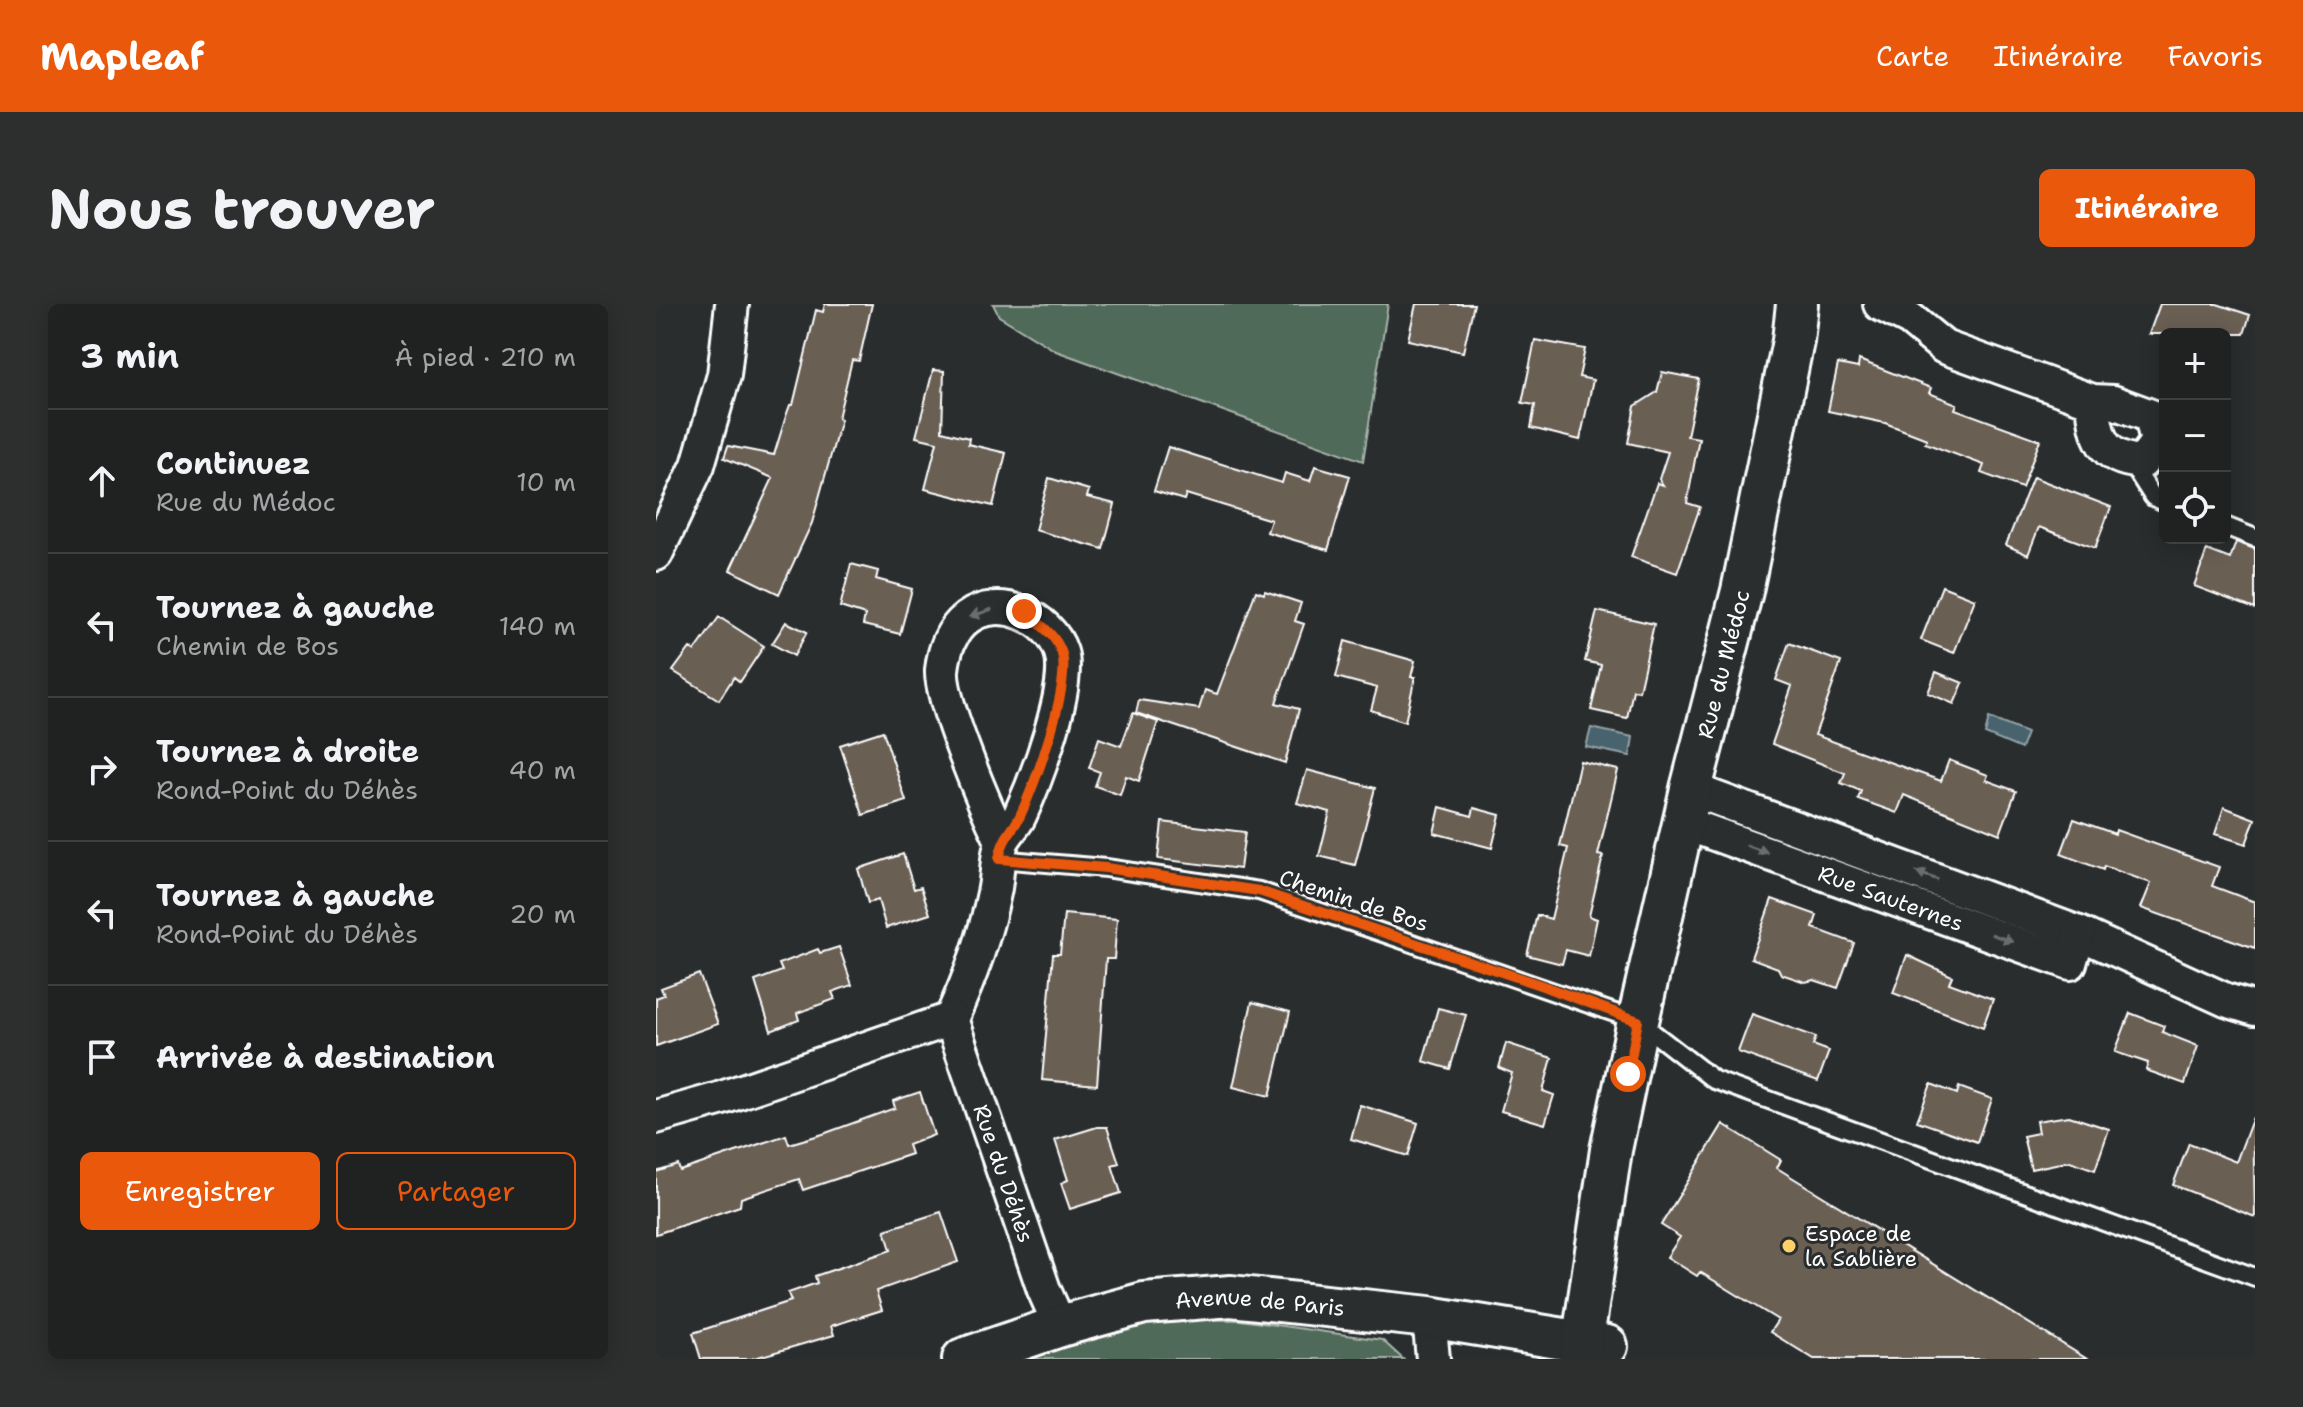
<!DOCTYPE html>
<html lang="fr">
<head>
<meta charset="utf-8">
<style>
	:root { --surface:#202222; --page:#2d2f2f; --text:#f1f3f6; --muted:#a2a4a5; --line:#3d3f40; --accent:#ea580c }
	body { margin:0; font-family:"Shantell Sans",sans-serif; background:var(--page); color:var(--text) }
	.controls { position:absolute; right:24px; top:24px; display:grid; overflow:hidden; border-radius:12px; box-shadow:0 4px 20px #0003 }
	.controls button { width:72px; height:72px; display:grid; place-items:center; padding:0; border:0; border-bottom:2px solid var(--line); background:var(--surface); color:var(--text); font:40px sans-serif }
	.stop { position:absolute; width:24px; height:24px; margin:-18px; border:6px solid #ea580c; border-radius:50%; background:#fff }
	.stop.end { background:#ea580c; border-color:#fff; box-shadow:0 2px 8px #0008 }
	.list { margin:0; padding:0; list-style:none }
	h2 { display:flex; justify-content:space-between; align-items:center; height:104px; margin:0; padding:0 32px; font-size:34px }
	h2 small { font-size:26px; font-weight:400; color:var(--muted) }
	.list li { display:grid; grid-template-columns:52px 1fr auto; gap:24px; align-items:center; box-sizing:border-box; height:144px; padding:0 32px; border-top:2px solid var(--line) }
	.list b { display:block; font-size:30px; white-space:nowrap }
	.list p { margin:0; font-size:26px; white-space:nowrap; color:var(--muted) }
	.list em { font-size:26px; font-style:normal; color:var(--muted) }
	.actions { display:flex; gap:16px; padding:24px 32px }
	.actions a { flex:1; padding:18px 0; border:2px solid var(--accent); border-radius:12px; text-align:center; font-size:28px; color:var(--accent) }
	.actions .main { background:var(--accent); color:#fff }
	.icon { flex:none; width:44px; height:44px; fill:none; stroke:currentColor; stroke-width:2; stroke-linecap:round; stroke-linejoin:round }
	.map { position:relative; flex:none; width:1599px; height:1055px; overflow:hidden; border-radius:12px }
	header { display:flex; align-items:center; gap:48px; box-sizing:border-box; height:112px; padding:0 40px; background:var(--accent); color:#fff }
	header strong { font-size:38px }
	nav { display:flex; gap:44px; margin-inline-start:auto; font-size:28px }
	.intro { display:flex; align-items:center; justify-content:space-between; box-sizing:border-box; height:192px; padding:0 48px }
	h1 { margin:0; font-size:56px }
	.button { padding:20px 36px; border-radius:12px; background:var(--accent); color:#fff; font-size:28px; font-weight:700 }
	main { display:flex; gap:48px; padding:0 48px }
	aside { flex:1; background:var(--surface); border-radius:12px; box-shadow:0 4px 20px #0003 }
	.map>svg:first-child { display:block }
	.green { fill:#506a59; stroke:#a8b4ac; stroke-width:2 }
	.water { fill:#49646e; stroke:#92a2a8; stroke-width:2 }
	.building { fill:#6b5f52; stroke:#fff; stroke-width:2 }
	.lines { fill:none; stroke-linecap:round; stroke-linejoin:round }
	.service-casing { stroke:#fff; stroke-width:22 }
	.minor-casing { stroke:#fff; stroke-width:38 }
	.tertiary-casing { stroke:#fff; stroke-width:46 }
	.service { stroke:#2a2d2e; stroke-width:16 }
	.minor { stroke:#2a2d2e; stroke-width:32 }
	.tertiary { stroke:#2a2d2e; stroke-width:40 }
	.oneway { fill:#6a6c6d }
	.route { stroke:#ea580c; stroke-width:10 }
	.poi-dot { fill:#ffd166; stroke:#2a2d2e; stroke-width:3 }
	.labels { text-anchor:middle; stroke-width:6; stroke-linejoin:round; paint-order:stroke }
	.street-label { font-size:22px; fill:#fff; stroke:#2a2d2e }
	.poi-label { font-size:22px; fill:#fff; stroke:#2a2d2e; text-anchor:start }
</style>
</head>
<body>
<header>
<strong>Mapleaf</strong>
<nav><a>Carte</a><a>Itinéraire</a><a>Favoris</a></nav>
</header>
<div class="intro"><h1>Nous trouver</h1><a class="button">Itinéraire</a></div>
<main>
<aside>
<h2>3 min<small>À pied · 210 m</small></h2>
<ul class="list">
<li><svg class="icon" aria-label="ahead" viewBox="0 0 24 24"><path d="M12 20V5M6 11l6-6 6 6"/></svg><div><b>Continuez</b><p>Rue du Médoc</p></div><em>10 m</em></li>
<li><svg class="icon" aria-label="left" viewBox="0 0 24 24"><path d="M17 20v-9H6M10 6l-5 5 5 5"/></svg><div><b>Tournez à gauche</b><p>Chemin de Bos</p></div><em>140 m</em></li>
<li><svg class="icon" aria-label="right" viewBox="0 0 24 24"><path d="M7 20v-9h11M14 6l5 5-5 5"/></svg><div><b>Tournez à droite</b><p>Rond-Point du Déhès</p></div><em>40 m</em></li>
<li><svg class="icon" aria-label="left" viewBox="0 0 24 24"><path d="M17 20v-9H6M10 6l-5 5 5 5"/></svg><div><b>Tournez à gauche</b><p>Rond-Point du Déhès</p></div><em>20 m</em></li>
<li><svg class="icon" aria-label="arrive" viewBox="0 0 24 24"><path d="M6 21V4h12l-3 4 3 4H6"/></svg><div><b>Arrivée à destination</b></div></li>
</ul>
<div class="actions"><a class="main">Enregistrer</a><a>Partager</a></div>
</aside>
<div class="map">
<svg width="1599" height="1055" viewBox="0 0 1599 1055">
	<rect width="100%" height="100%" fill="#2a2d2e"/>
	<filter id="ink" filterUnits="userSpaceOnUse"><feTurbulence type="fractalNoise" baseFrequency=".0125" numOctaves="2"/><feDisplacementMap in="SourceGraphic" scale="16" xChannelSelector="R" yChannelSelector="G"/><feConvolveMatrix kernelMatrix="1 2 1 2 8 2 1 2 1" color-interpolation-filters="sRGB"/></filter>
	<g filter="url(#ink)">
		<path class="green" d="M337 0H732L707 157 400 47 343 12Z
			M501 1015 584 1016 726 1036 747 1055H377L376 1052Z"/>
		<path class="water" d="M1333 414 1371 429 1365 445 1329 430Z
			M935 424 977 433 974 452 930 443Z"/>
		<path class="building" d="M169 0H216L203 57 196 56 182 114 185 115 156 219 123 290 74 266 117 174 68 154 72 142 118 151 130 112 134 101H137L160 6 167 8Z
			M760 0H818L807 48 752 36Z
			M1504 0H1561L1594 11 1588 30H1493Z
			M879 36 929 45 923 73 937 76 924 136 875 124 879 101 866 99Z
			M1203 56 1275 84 1273 89 1301 100 1299 105 1384 136 1366 184 1325 169 1328 161 1269 139 1271 135 1229 119 1172 107 1182 60 1202 64Z
			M277 66 288 67 286 127 313 134 312 140 350 149 337 202 269 185 281 138 260 133Z
			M1006 68 1043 75 1031 132 1043 134 1031 199 1044 203 1021 269 975 253 1001 179 1007 181 1003 175 1012 148 972 139 979 102 1001 88Z
			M512 143 626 179 629 169 654 177 659 162 694 172 672 246 611 228 615 216 530 190 528 196 498 187Z
			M1377 173 1455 203 1439 244 1383 223 1372 251 1350 241Z
			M393 174 433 186 431 193 459 200 447 245 379 226Z
			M1580 238 1599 245V305L1538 282 1551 246 1574 255Z
			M195 260 222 267 220 275 256 285 244 330 207 321 209 311 184 303Z
			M1286 282 1319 295 1298 349 1265 336Z
			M600 287 608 290 609 287 645 299 639 317 648 320 620 399 643 405 629 459 480 409 483 396 543 405 549 386 561 390Z
			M941 307 998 320 983 387 977 386 971 414 935 406 945 361 929 357Z
			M63 313 108 342 84 378 78 373 63 396 17 367 34 344 39 347Z
			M130 318 151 328 138 352 116 340Z
			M689 337 759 357 755 373H759L749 418 715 406 721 384 680 373Z
			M1133 339 1185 358 1159 431 1285 477 1293 456 1332 471 1330 476 1360 487 1344 530 1248 491 1241 509 1202 495 1205 487 1185 479 1189 469 1116 440 1136 382 1120 376Z
			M1280 368 1307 379 1298 400 1272 389Z
			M477 409 502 418 483 477 470 472 464 491 439 482 444 468 433 464 443 434 465 442Z
			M227 427 250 497 207 511 184 441Z
			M924 457 962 466 942 551 947 552 933 612 941 615 933 652 910 646 906 660 871 651 881 611 895 615 912 544 904 542Z
			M651 466 719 484 699 561 663 552 674 508 641 499Z
			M784 503 816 512 818 504 844 511 836 544 778 529Z
			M1568 503 1599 515 1590 540 1559 530Z
			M1418 515 1459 530 1460 526 1563 563 1556 582 1599 598V644L1485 604 1495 579 1448 562 1447 566 1405 550Z
			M506 518 589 528 584 565 502 555Z
			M247 550 258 585 265 583 274 610 230 624 222 596 212 599 202 565Z
			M1116 595 1161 611 1157 624 1198 639 1182 684 1158 676 1149 678 1125 670 1122 664 1095 654Z
			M408 610 461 615 458 655H450L441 781 386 776 397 650H404Z
			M183 643 196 681 176 688 179 695 141 709 143 716 115 727 99 677 126 667 123 660 162 645 164 649Z
			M1251 651 1296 672 1293 679 1337 695 1327 723 1237 689Z
			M43 670 62 720 0 742V694L8 691 5 684Z
			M596 698 634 708 614 792 577 783Z
			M782 704 810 711 794 765 767 757Z
			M1474 709 1508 722 1506 728 1542 742 1529 780 1490 766 1492 759 1459 748Z
			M1096 710 1160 733 1157 741 1173 747 1162 777 1082 748Z
			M850 739 896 754 887 787 898 791 889 820 845 807 856 769 843 764Z
			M1275 780 1301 790 1303 783 1336 795 1321 838 1261 817Z
			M264 788 278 831 252 841 255 850 147 886 143 875 85 894 84 902 0 930V868L22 861 24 867 130 831 133 840 167 830 239 804 237 797Z
			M704 801 762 819 752 852 695 835Z
			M1413 812 1453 825 1439 866 1414 857 1375 865 1367 832 1382 829 1380 817Z
			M1597 813 1599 913 1517 881 1533 839 1580 858Z
			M1067 820 1125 856 1121 864 1431 1055H1158L1114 1028 1122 1016 1044 968 1041 972 1011 953 1024 933 1005 921Z
			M441 823H451L463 859 456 861 465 889 414 905 405 879 412 876 399 836Z
			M285 908 302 958 220 987 226 1006 175 1022 178 1031 95 1055H45L37 1029 135 997 132 989 161 979 159 972 235 946 229 926Z"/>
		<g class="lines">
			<defs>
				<path id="service" d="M1474 157 1497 193 1509 198
					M1569 222 1599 234
					M343 555 450 564 603 587 724 628 982 717 1058 776 1599 973"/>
				<g id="minor">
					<path d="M1224 0 1254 15 1288 43 1437 97 1457 98 1495 112 1501 138 1486 158C1446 155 1440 134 1437 97"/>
					<path d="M0 250 42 161 68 71 76 0"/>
					<path d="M1035 485 1423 629 1570 696 1599 705"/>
					<path id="s1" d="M1028 519 1414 659 1423 629"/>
					<path d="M295 715C314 674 329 633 338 589 342 573 340 551 347 536 352 527 360 520 364 511 379 478 416 382 405 348 394 313 343 290 311 314 295 326 288 347 286 366 284 397 331 506 346 537"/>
					<path id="s2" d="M0 813 63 795 295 715 388 986 404 1022"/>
					<path d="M773 1013 777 1055"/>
				</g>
				<g id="tertiary">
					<path id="s3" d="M307 1055 404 1022 488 999 575 992 773 1013 951 1042"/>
					<path id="s4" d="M924 1055 955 846 982 717 1035 485 1086 287 1137 37 1141 0"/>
				</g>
			</defs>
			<use href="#service" class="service-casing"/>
			<use href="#minor" class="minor-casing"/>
			<use href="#tertiary" class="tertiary-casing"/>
			<use href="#service" class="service"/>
			<use href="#minor" class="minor"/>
			<use href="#tertiary" class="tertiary"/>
		</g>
		<defs><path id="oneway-solid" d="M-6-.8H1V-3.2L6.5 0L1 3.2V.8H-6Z" transform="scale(2)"/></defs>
		<g class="oneway">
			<use href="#oneway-solid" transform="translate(325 309) rotate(161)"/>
			<use href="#oneway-solid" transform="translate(1101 545) rotate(20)"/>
			<use href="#oneway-solid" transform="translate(1271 572) rotate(-160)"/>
			<use href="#oneway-solid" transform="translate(1346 634) rotate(20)"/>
		</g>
	</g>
	<g class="lines" filter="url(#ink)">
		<path class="route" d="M368 307C382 319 398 329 405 347 417 377 379 481 364 512 354 532 348 530 343 555L450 564 603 587 884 681 982 717 972 770"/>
	</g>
	<circle class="poi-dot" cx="1133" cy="942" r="8"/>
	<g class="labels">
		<g class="street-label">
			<text dy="8" stroke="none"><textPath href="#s4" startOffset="710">Rue du Médoc</textPath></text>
			<text dy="8" stroke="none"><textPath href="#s1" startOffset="220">Rue Sauternes</textPath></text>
			<text transform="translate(698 596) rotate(18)" y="8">Chemin de Bos</text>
			<text dy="8" stroke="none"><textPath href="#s2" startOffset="474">Rue du Déhès</textPath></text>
			<text dy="8" stroke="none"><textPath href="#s3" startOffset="306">Avenue de Paris</textPath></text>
		</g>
		<g class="poi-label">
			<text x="1149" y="937">Espace de<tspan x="1149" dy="25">la Sablière</tspan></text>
		</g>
	</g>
</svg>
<div class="controls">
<button>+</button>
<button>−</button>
<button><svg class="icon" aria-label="locate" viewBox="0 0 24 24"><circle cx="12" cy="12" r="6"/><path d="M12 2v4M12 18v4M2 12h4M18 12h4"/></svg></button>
</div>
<div class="stop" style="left:972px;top:770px"></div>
<div class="stop end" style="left:368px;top:307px"></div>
</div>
</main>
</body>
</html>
